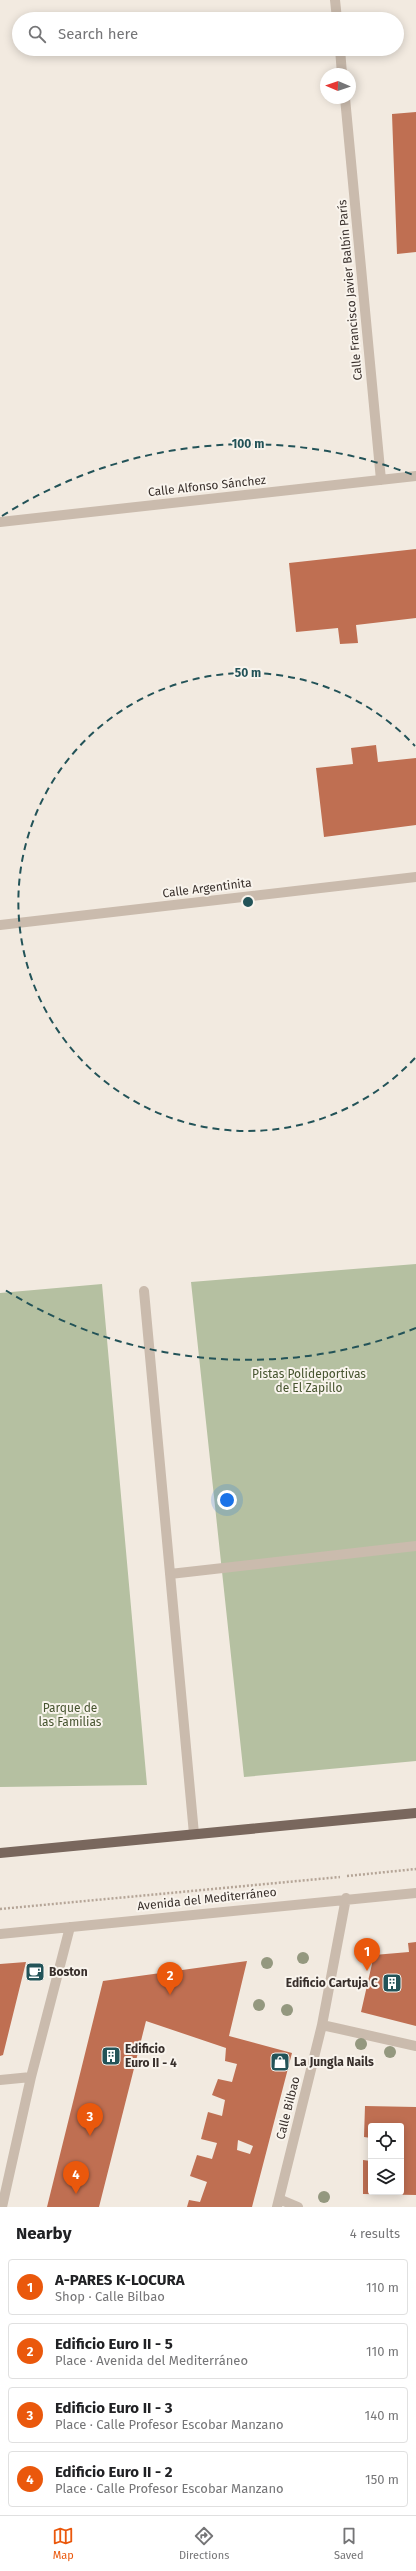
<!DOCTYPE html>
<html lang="en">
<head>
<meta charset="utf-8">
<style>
	:root { --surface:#fff; --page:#f6f6f6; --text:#202124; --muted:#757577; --line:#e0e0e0; --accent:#ea580c }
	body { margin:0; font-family:"Fira Sans",sans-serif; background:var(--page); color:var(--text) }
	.controls { position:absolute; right:12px; bottom:12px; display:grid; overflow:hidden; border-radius:4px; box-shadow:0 2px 10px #0003 }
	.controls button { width:36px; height:36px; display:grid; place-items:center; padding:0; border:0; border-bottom:1px solid var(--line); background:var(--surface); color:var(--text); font:20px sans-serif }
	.compass { position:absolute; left:320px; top:68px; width:36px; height:36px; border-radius:50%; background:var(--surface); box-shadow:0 2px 10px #0003; rotate:272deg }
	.you { position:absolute; left:227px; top:1500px; width:14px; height:14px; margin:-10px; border:3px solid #fff; border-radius:50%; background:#1a73e8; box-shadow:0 0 0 6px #1a73e833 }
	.badge { display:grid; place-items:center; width:26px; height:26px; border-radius:50%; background:var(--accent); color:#fff; font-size:13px; font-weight:700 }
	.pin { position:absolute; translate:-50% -33px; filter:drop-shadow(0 1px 2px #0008) }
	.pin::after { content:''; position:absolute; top:21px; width:14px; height:12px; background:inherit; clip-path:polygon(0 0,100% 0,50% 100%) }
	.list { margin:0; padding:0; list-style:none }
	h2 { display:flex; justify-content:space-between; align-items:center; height:52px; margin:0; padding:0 16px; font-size:17px }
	h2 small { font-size:13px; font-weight:400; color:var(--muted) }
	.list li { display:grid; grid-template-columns:26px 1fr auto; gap:12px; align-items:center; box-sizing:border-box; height:56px; margin:0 8px 8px; padding:0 8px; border:1px solid var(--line); border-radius:4px }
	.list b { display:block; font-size:15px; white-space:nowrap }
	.list p { margin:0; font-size:13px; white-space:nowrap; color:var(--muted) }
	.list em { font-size:13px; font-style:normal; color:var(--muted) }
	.icon { flex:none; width:22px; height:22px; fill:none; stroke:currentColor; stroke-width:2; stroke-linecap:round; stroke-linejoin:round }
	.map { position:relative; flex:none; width:416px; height:2207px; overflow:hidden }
	.search { position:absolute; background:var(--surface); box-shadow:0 2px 10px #0003; left:12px; right:12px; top:12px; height:44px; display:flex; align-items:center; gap:10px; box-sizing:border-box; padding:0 14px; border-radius:22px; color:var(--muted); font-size:15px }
	.sheet { height:308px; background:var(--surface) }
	nav { display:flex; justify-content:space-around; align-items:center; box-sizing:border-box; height:56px; border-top:1px solid var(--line); background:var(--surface); font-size:11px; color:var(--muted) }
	nav a { display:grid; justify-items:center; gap:2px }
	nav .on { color:var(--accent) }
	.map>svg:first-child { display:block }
	.green { fill:#b5c0a1 }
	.building { fill:#bf6f52; fill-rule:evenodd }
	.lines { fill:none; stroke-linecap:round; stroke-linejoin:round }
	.path { stroke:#b5a597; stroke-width:2.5; stroke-dasharray:2 2; stroke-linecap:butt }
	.lane { stroke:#cabbad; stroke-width:10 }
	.street { stroke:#cabbad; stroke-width:10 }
	.primary { stroke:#79675d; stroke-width:10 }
	.tree { fill:#94987f }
	.ring { fill:none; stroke:#235358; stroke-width:2; stroke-dasharray:7 5 }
	.labels { text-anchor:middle; stroke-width:4; stroke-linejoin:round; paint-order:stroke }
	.street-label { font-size:12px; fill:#382f2b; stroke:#f9f4ed }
	.park-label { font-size:12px; fill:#475530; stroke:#f9f4ed }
	.poi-label { font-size:12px; font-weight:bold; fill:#382f2b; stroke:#f9f4ed; text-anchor:start }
	.centre { fill:#235358; stroke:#f9f4ed; stroke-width:2 }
	.ring-label { font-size:12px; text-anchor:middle; font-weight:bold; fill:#235358; stroke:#f9f4ed; stroke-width:4; stroke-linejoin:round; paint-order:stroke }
</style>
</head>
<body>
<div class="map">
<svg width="416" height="2207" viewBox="0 0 416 2207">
	<rect width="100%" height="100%" fill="#f2eae0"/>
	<path class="green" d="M416 1264V1761L244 1777 191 1282Z
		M102 1284 147 1785 0 1787V1293Z"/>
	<path class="building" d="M416 112V252L397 254 392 114Z
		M416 549V618L356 625 358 643 340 644 338 628 296 632 289 563Z
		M376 745 378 762 416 758V825L324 837 316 768 353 764 351 748Z
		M416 1942V2026L361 2012 374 1955 409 1952 408 1943Z
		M247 1961 229 2036 292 2053 252 2207H187L189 2200 200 2202 207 2182 190 2176 197 2155 212 2159 217 2143 201 2139 208 2112 222 2116 225 2100 212 2095 218 2079 232 2082 237 2064 225 2061 226 2048 146 2021 99 2207H47L103 1981ZM238 2140 253 2146 250 2154 237 2150Z
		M26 1962 3 2055 0 2056V1964Z
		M365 2106 416 2107V2195L363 2194V2160L371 2161V2192H401V2126H371V2138L364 2137Z"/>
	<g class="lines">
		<path class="path" d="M347 1876 416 1869
			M0 1909 340 1877"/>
		<path class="lane" d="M144 1291 194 1834
			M170 1574 416 1546"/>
		<path class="street" d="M335 0 337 19
			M340 49 342 74
			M345 98 381 480
			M0 522 416 476
			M0 925 416 877
			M0 1934 416 1893
			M322 2025 416 2046
			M0 2080 31 2077
			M279 2199 298 2207
			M2 2207 31 2077 70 1927
			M277 2207 322 2025 346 1898"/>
		<path class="primary" d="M0 1853 416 1813"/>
	</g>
	<g class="tree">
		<circle cx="303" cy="1958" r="6"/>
		<circle cx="267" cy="1963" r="6"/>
		<circle cx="259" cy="2005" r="6"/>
		<circle cx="287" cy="2010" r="6"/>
		<circle cx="361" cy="2044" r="6"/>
		<circle cx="390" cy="2052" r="6"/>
		<circle cx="324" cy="2197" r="6"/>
	</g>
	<g class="ring">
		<path d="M415 1058A229 229 0 1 1 415 746"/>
		<path d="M416 1328A458 458 0 0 1 2 1288M2 516A458 458 0 0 1 416 476"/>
	</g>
	<defs>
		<symbol id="cafe-square" viewBox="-11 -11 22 22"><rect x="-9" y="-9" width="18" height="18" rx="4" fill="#235358" stroke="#f9f4ed"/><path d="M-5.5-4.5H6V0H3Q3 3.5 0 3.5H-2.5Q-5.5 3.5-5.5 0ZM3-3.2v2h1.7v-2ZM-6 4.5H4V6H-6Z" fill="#fff"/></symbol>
		<symbol id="building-square" viewBox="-11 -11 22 22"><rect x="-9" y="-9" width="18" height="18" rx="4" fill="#235358" stroke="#f9f4ed"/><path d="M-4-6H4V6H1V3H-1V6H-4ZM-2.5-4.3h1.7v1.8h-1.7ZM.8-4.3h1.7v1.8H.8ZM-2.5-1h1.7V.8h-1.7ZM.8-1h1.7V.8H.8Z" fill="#fff"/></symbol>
		<symbol id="shop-square" viewBox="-11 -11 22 22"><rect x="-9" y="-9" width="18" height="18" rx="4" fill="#235358" stroke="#f9f4ed"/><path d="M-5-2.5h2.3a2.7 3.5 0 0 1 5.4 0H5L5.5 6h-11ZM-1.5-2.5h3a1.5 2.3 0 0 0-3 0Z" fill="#fff"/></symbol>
	</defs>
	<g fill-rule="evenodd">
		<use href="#cafe-square" x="24" y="1961" width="22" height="22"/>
		<use href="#building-square" x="381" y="1972" width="22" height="22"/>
		<use href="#building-square" x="100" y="2045" width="22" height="22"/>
		<use href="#shop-square" x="269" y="2051" width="22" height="22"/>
	</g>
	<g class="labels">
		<g class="street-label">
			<text transform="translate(350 290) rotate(-95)" y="4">Calle Francisco Javier Balbín París</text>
			<text transform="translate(207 486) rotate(-6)" y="4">Calle Alfonso Sánchez</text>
			<text transform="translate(207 888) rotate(-7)" y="4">Calle Argentinita</text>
			<text transform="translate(207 1899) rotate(-6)" y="4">Avenida del Mediterráneo</text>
			<text transform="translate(288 2108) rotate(-76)" y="4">Calle Bilbao</text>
		</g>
		<g class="park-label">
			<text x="309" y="1378">Pistas Polideportivas<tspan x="309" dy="14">de El Zapillo</tspan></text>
			<text x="70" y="1712">Parque de<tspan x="70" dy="14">las Familias</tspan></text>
		</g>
		<g class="poi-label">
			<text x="49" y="1976">Boston</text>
			<text x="378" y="1987" text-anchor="end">Edificio Cartuja C</text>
			<text x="125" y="2053">Edificio<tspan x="125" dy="14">Euro II - 4</tspan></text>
			<text x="294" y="2066">La Jungla Nails</text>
		</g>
	</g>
	<circle cx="248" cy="902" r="6" class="centre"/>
	<g class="ring-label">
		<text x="248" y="448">100 m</text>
		<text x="248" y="677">50 m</text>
	</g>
</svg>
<div class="controls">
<button><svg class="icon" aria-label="locate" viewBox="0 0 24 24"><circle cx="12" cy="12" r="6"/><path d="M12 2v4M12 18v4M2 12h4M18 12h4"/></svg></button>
<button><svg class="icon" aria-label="layers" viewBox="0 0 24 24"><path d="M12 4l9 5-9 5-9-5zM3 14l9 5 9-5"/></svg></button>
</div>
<svg class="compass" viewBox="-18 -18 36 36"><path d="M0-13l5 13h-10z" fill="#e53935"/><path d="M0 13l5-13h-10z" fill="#757577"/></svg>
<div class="you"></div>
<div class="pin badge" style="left:367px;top:1971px">1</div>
<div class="pin badge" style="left:170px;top:1995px">2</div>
<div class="pin badge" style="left:90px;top:2136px">3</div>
<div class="pin badge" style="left:76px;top:2194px">4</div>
<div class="search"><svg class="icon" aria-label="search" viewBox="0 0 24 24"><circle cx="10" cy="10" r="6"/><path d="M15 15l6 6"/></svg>Search here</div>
</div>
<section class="sheet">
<h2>Nearby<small>4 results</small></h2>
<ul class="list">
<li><span class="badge">1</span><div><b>A-PARES K-LOCURA</b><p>Shop · Calle Bilbao</p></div><em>110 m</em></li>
<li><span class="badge">2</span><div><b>Edificio Euro II - 5</b><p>Place · Avenida del Mediterráneo</p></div><em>110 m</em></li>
<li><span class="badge">3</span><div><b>Edificio Euro II - 3</b><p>Place · Calle Profesor Escobar Manzano</p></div><em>140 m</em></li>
<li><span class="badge">4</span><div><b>Edificio Euro II - 2</b><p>Place · Calle Profesor Escobar Manzano</p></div><em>150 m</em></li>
</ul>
</section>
<nav>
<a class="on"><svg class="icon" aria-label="map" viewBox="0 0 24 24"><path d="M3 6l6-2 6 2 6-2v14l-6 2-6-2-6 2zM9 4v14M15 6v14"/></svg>Map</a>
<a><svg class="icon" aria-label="directions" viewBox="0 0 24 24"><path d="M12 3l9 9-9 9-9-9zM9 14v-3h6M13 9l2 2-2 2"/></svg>Directions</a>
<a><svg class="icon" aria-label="saved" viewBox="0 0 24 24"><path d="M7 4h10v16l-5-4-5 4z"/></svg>Saved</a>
</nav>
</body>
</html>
